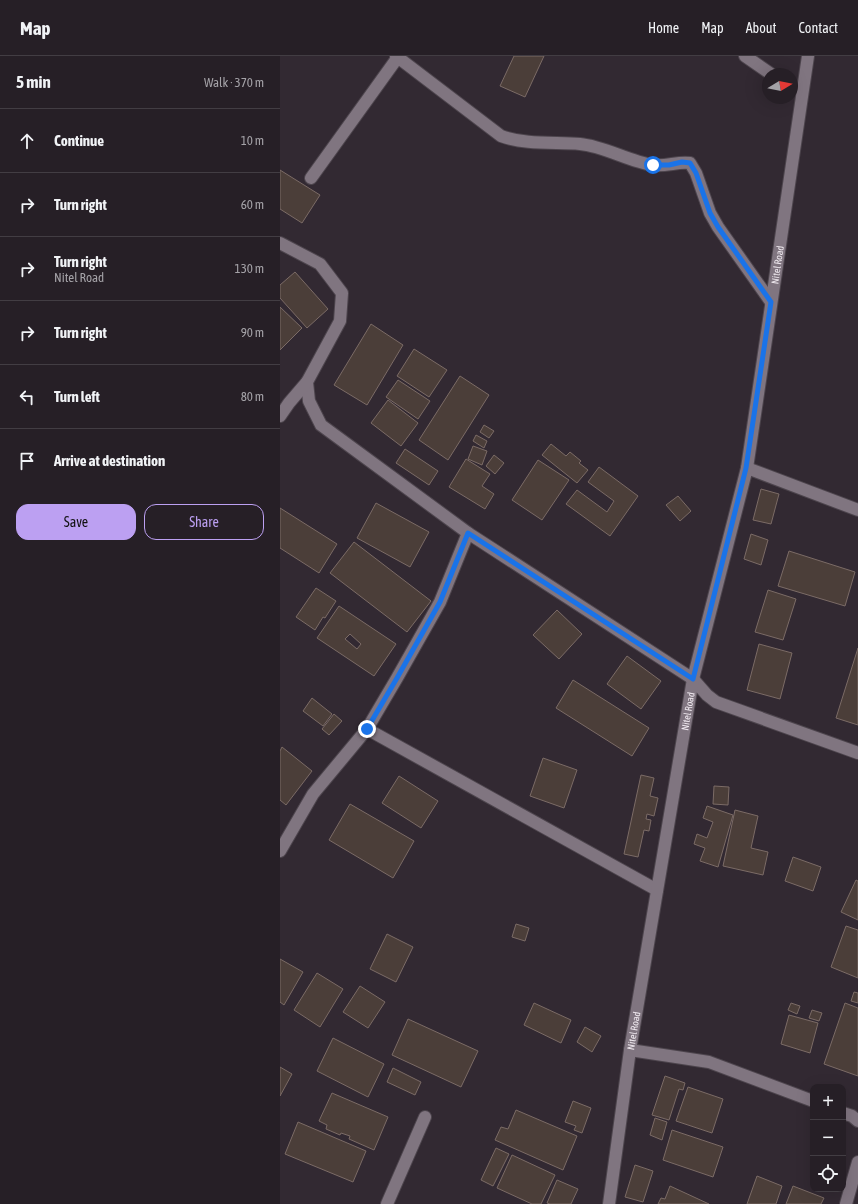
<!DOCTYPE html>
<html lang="en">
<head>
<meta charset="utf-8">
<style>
	:root { --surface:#261f26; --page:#322c32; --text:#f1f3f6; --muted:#a4a2a7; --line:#423d43; --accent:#bca0f2 }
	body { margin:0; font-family:"Asap Condensed",sans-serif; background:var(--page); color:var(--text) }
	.controls { position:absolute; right:12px; bottom:12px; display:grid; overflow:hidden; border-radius:8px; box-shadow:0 4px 16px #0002 }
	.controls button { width:36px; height:36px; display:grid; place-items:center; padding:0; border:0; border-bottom:1px solid var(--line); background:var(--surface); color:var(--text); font:20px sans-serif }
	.compass { position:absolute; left:482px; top:12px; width:36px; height:36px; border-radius:50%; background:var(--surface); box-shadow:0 4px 16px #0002; rotate:80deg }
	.stop { position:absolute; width:12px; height:12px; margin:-9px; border:3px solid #1a73e8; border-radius:50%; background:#fff }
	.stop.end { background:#1a73e8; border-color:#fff; box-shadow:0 1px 4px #0008 }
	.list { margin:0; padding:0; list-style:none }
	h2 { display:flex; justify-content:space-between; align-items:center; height:52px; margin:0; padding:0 16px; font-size:17px }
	h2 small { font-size:13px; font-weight:400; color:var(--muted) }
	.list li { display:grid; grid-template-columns:26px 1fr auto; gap:12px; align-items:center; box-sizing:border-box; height:64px; padding:0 16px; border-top:1px solid var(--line) }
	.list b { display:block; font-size:15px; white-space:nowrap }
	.list p { margin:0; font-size:13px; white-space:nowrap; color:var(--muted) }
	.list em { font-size:13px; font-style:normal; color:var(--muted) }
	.actions { display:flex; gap:8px; padding:12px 16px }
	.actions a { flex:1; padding:9px 0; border:1px solid var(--accent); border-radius:12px; text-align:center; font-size:14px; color:var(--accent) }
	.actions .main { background:var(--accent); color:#111 }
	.icon { flex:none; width:22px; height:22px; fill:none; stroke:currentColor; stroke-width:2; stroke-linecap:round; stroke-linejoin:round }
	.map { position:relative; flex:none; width:578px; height:1148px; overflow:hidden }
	header { display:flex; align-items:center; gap:24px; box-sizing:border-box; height:56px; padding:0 20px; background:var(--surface); border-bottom:1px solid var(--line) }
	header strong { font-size:19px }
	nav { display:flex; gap:22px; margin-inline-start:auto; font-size:14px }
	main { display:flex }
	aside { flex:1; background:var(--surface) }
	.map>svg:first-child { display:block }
	.building { fill:#4b3e39; stroke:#7b6b66; fill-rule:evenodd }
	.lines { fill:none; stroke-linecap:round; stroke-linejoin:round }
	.street-casing { stroke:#4d454d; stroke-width:14 }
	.street { stroke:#807580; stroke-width:12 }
	.route { stroke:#1a73e8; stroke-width:5 }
	.labels { text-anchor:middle; stroke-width:3.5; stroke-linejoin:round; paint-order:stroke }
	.street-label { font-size:10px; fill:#efe9ef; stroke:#322932 }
</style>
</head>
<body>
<header>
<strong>Map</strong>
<nav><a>Home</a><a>Map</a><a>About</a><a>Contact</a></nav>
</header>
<main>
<aside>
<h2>5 min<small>Walk · 370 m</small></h2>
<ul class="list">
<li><svg class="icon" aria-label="ahead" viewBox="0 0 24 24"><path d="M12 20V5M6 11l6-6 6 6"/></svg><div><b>Continue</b></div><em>10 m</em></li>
<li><svg class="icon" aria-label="right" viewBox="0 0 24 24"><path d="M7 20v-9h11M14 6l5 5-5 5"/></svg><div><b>Turn right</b></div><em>60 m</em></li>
<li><svg class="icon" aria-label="right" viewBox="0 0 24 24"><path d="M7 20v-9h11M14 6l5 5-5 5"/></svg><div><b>Turn right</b><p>Nitel Road</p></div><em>130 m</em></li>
<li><svg class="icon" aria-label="right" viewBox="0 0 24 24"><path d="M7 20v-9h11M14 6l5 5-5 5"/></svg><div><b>Turn right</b></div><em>90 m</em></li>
<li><svg class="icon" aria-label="left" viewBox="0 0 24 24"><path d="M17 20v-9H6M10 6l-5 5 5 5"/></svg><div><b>Turn left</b></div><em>80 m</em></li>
<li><svg class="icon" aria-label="arrive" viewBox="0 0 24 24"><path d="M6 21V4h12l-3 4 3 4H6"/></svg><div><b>Arrive at destination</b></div></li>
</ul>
<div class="actions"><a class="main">Save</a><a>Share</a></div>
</aside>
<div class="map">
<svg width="578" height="1148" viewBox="0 0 578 1148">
	<rect width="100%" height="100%" fill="#322932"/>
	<path class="building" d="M234 0H264L245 41 220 30Z
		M0 114 40 139 22 167 0 153Z
		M15 216 48 253 27 272 0 242V229Z
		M0 251 22 272 0 294Z
		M91 268 123 289 87 349 54 329Z
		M134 293 167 314 149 341 117 320Z
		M180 320 209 339 168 404 139 384Z
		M118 324 150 345 138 363 106 341Z
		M108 344 138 367 121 390 91 367Z
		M204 369 214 375 209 382 200 376Z
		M196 379 207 385 204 392 193 385Z
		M271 388 286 400 290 396 301 405 299 407 308 414 297 427 262 399Z
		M193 390 207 395 202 409 188 403Z
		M125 393 158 415 149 429 116 407Z
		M214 399 224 407 215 418 206 410Z
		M186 403 210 418 202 430 214 438 205 453 169 431Z
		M258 404 289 424 262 464 232 444Z
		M319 411 358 440 330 480 286 448 297 434 327 456 334 445 308 426Z
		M481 433 499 438 491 468 473 464Z
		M398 440 411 455 400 465 386 449Z
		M96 447 149 476 130 511 77 482Z
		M0 452 57 488 39 517 0 492Z
		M471 478 488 484 481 509 464 503Z
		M74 486 151 545 127 576 50 517Z
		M509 495 575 516 565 550 498 530Z
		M36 532 56 545 45 562 43 561 35 574 16 561Z
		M488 534 516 543 503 584 475 576Z
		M59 550 116 588 94 620 37 582ZM70 578 81 588 77 593 65 583Z
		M277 554 302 578 279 603 253 579Z
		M479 588 512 597 500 643 467 634Z
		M578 592V669L556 662Z
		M347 600 381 625 361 653 327 628Z
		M293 624 369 672 352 700 276 652Z
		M32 642 52 658 43 670 23 655Z
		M54 658 62 665 49 679 42 673Z
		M2 691 32 715 6 749 0 744V695Z
		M263 702 297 714 284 752 250 740Z
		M361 719 374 722 370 740 378 742 374 760 367 758 366 763 371 764 369 775 364 774 358 801 344 798Z
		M119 720 158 745 141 772 102 747Z
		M434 730 449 731 448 749 433 748Z
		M70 748 134 785 113 822 49 784Z
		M427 750 453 759 438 811 420 805 425 792 414 788 417 778 427 782 433 766 423 762Z
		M455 754 478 760 471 792 488 796 483 819 443 810Z
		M513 801 541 811 533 835 505 825Z
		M576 824 578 825V864L561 856Z
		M236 868 249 872 245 885 232 881Z
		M566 870 578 874V922L551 911Z
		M107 878 133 891 116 926 90 913Z
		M0 903 23 916 4 949 0 946Z
		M37 917 63 933 40 971 14 954Z
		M80 930 105 946 88 972 63 956Z
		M574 936 578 937V947L571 945Z
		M254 947 291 964 281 987 244 969Z
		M511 947 520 950 517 958 508 954Z
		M565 947 578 952V1020L544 1008Z
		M532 954 542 957 539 965 529 962Z
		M509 959 538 967 530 997 501 988Z
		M128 963 198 995 181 1031 112 999Z
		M305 971 321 980 312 996 297 986Z
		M53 982 104 1008 88 1041 37 1015Z
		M0 1011 12 1018 0 1040Z
		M113 1012 141 1026 135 1039 107 1026Z
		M385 1020 405 1027 403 1034 399 1033 389 1064 372 1059Z
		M408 1031 443 1043 432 1077 396 1065Z
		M52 1037 108 1061 94 1094 69 1083 70 1080 61 1077 60 1079 46 1073 47 1069 39 1065Z
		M293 1045 311 1052 302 1077 294 1074 296 1070 285 1066Z
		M236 1054 297 1080 283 1114 215 1084 221 1071 228 1073Z
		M375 1062 387 1066 382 1084 370 1079Z
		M18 1066 86 1095 73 1126 5 1098Z
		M392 1074 443 1091 433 1121 383 1104Z
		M216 1092 229 1098 213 1130 201 1124Z
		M232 1099 275 1119 261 1148H252L217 1132Z
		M355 1109 373 1115 363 1146 345 1141Z
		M477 1120 502 1130 496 1148H467Z
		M277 1124 298 1133 291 1148H270L267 1147Z
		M390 1130 429 1148H378L381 1142 385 1143Z
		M513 1130 544 1142 541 1148H506Z"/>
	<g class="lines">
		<defs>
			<g id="street">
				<path d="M116 0 221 80C246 89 274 86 300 88 324 90 350 106 373 109 386 111 398 105 410 107L416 117 430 157 438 171 491 246"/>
				<path d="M465 0 491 18"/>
				<path d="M31 122 118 1"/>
				<path d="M0 187 40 208 62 237 60 265 27 326 29 345 41 369 188 477 413 623 427 639 436 646 578 697"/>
				<path d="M0 360 9 347 27 326"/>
				<path d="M467 412 578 454"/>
				<path d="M87 673 377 834"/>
				<path d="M0 795 33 738 87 673 117 622 160 546 188 477"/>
				<path d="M350 994 429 1006 533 1045"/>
				<path d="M563 1057 572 1060 578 1065"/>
				<path d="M107 1148 145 1061"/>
				<path id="s1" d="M329 1148 350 994 413 623 467 412 528 0"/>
				<path d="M566 1148 578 1106"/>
			</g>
		</defs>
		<use href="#street" class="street-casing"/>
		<use href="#street" class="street"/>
	</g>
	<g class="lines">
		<path class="route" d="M87 673 117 622 160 546 188 477 413 623 466 412 491 246 438 171 430 157 416 117 410 107 402 106 389 109H373"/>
	</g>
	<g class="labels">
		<g class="street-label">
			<text dy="4" stroke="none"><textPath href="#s1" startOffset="955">Nitel Road</textPath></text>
			<text dy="4" stroke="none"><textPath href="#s1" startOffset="499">Nitel Road</textPath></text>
			<text dy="4" stroke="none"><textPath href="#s1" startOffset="175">Nitel Road</textPath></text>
		</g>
	</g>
</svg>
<div class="controls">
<button>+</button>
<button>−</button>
<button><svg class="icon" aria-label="locate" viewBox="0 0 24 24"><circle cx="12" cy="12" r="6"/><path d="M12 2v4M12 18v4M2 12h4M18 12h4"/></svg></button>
</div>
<svg class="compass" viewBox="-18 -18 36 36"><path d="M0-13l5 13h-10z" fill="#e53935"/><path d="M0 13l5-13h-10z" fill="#a4a2a7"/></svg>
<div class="stop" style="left:373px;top:109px"></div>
<div class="stop end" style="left:87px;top:673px"></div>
</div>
</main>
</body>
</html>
